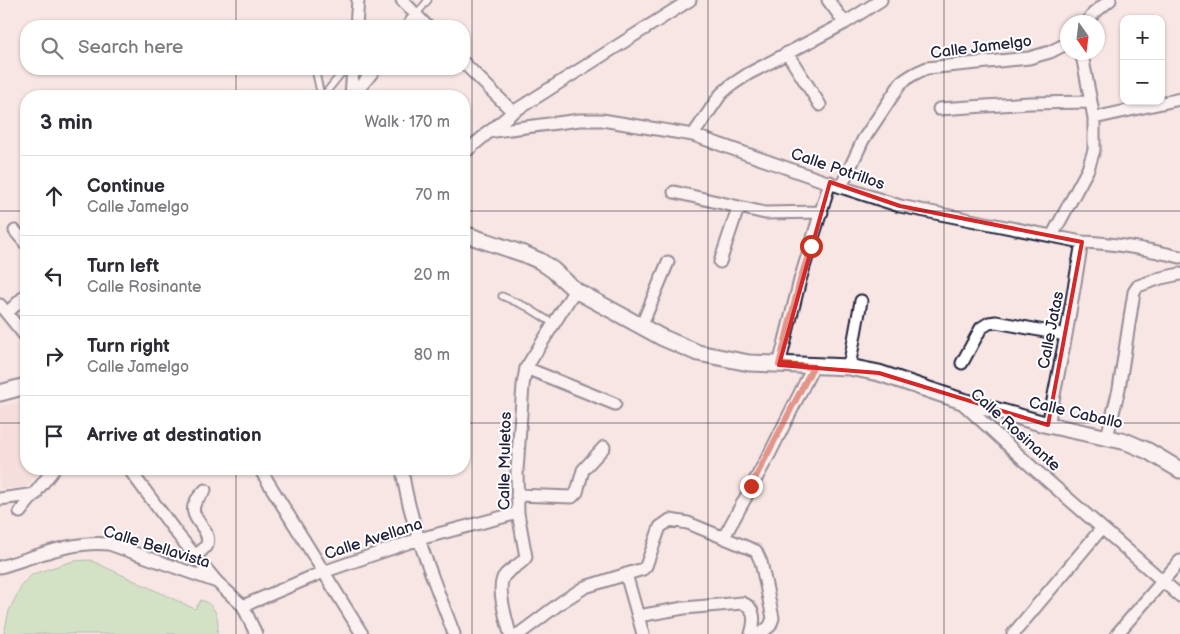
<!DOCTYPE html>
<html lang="en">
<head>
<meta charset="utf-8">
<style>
	:root { --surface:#fff; --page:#f2f2f3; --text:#2b2b33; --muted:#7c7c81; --line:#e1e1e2 }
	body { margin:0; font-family:"Balsamiq Sans",sans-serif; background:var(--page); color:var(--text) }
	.controls { position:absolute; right:15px; top:15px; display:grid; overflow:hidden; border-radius:10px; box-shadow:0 1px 4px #0004 }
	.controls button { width:45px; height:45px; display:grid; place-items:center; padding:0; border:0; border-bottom:1px solid var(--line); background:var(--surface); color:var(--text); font:25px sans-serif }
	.compass { position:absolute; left:1060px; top:15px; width:45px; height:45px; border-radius:50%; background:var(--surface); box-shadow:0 1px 4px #0004; rotate:166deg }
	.stop { position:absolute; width:15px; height:15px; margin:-11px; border:4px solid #c8321e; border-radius:50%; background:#fff }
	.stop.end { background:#c8321e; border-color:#fff; box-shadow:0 1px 5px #0008 }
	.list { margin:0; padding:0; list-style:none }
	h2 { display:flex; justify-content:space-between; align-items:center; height:65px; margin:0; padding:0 20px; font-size:21px }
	h2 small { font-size:16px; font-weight:400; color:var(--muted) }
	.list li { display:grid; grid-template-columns:32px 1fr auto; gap:15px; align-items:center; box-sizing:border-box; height:80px; padding:0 20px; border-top:1px solid var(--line) }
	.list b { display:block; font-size:19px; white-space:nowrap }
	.list p { margin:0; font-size:16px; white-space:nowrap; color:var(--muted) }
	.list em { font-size:16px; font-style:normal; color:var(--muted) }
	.icon { flex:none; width:28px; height:28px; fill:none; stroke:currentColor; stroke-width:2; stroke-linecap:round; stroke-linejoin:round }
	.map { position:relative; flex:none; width:1180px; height:634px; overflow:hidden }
	.search { position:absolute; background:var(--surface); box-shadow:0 1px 4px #0004; left:20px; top:20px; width:450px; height:55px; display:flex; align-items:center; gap:12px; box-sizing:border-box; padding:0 18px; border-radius:20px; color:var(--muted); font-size:19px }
	.panel { position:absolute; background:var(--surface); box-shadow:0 1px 4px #0004; left:20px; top:90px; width:450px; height:385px; border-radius:20px }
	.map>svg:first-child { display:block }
	.built { fill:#f2d4d1 }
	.green { fill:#a7dda0; stroke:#64806e }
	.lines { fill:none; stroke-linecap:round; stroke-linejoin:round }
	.service-casing { stroke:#22223b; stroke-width:9 }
	.minor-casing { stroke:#22223b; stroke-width:15 }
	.tertiary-casing { stroke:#22223b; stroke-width:19 }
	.service { stroke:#fff; stroke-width:5.5 }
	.minor { stroke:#fff; stroke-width:11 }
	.tertiary { stroke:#fff; stroke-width:15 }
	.route { stroke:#c8321e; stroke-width:6 }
	.marked { fill:none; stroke:#d62828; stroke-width:4; stroke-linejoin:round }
	.grid { fill:none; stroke:#22223b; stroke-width:1; stroke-opacity:0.55 }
	.labels { text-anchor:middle; stroke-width:4; stroke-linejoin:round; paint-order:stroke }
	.street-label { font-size:16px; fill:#22223b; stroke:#fff }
</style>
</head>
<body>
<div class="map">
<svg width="1180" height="634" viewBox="0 0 1180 634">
	<rect width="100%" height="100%" fill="#f7e6e4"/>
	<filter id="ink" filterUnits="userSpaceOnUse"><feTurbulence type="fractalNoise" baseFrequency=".02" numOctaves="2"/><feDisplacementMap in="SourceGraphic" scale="10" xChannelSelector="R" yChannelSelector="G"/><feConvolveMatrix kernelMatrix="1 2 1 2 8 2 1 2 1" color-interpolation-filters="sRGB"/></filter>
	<g filter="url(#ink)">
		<path class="built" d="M26 401V469H42L27 487 0 488V407Z"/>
		<path class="green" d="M90 560 195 609 201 600C216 605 220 619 217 634H4L9 611 23 583 33 574 73 561Z"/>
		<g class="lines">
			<defs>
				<path id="service" d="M416 15 428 0
					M315 69 321 96
					M323 96 345 69
					M502 296 527 307 554 324"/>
				<path id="minor" d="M402 0 427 26
					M828 0 845 23
					M1087 22 1094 13 1110 0
					M356 26 358 0
					M408 26 416 15
					M787 53 820 105
					M464 63 513 112
					M351 96 353 69
					M353 96 375 69
					M939 109 1030 103 1091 102
					M1094 118 1180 99
					M487 132 580 120H602L693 135 841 187 900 206 1082 242C1116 243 1147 249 1180 257
					M693 135 721 94 730 86 748 74 845 23 881 0
					M464 153 513 112 690 0
					M841 187 863 140 901 83C909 76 917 72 927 68L1029 58 1050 52 1068 43
					M674 192 765 213 822 212
					M15 231 26 244
					M1052 236 1088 169 1094 150V118L1083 60 1079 52
					M720 262 738 208
					M0 305 26 337
					M7 313 26 295
					M641 327 668 262
					M962 363 981 328 989 323 996 322 1066 335
					M779 365 800 280 830 182
					M849 367 861 301
					M526 368 615 404
					M960 401 1033 468 1180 596
					M1048 425 1066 335 1082 242
					M1107 437 1119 389 1134 292 1138 286 1161 278 1180 274
					M129 469 178 535 217 582 243 606 256 634
					M260 469 362 634
					M402 469C410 526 434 580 454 634
					M517 495 572 497 577 492 583 470 604 447
					M0 499 36 494
					M20 512 54 469
					M724 537 770 453 813 367
					M196 556C199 552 205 549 207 544 212 529 187 518 195 503 197 498 202 494 205 490
					M0 567C35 557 72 540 109 544L217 582
					M626 574 643 634
					M243 606 323 572 419 539 518 513
					M638 616 684 608 742 603C756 607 755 622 751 634
					M510 634C507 621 495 586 505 575 511 568 521 565 526 557L518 513 517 471 523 385 526 368 575 290
					M519 634 563 601 585 587 643 569 646 566 660 527 670 520 688 523 756 551 761 562 773 618 770 626 760 634
					M1013 634 1102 528
					M1117 634 1180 561"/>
				<path id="tertiary" d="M464 234 524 254 540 261 553 270 575 290 661 337 698 353 749 363 849 367 879 373 959 400 1048 425 1127 442 1148 451 1180 470
					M0 393 26 386"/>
			</defs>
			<use href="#service" class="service-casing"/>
			<use href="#minor" class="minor-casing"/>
			<use href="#tertiary" class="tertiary-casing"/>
			<use href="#service" class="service"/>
			<use href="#minor" class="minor"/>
			<use href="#tertiary" class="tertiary"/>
		</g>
	</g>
	<g class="lines" filter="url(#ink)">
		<path class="route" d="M751 486 813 367 779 365 800 280 811 246"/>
	</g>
	<path d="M0 0H1180V634H0ZM830 182 900 206 1082 242 1048 425 879 373 779 365Z" fill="#f7e6e4" fill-opacity=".55" fill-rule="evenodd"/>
	<path class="marked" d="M830 182 900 206 1082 242 1048 425 879 373 779 365Z"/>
	<path class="grid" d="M236 0V26M472 0V634M708 0V634M944 0V634M236 69V96M0 211H26M464 211H1180M0 423H26M464 423H1180M236 469V634"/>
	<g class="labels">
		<g class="street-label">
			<text transform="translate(981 46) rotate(-7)" y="6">Calle Jamelgo</text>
			<text transform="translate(838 168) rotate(19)" y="6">Calle Potrillos</text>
			<text transform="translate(1050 330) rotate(-79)" y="6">Calle Jatas</text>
			<text transform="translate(1076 412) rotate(13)" y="6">Calle Caballo</text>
			<text transform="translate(1016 429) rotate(42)" y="6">Calle Rosinante</text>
			<text transform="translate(504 461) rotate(-89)" y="6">Calle Muletos</text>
			<text transform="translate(373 538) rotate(-18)" y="6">Calle Avellana</text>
			<text transform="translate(157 546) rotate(17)" y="6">Calle Bellavista</text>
		</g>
	</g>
</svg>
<div class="controls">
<button>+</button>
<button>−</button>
</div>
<svg class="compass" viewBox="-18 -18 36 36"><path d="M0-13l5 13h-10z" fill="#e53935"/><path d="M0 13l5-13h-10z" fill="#7c7c81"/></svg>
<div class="stop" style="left:811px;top:246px"></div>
<div class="stop end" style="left:751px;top:486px"></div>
<div class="search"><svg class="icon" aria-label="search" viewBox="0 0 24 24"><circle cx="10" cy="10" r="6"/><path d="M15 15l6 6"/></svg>Search here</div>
<section class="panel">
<h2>3 min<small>Walk · 170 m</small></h2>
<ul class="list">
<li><svg class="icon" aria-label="ahead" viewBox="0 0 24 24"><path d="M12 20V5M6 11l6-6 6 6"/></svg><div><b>Continue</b><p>Calle Jamelgo</p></div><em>70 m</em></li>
<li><svg class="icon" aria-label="left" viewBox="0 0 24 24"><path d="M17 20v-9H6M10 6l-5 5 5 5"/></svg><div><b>Turn left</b><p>Calle Rosinante</p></div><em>20 m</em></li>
<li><svg class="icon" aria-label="right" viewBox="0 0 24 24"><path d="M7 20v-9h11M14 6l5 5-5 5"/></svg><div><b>Turn right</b><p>Calle Jamelgo</p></div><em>80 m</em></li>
<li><svg class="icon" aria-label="arrive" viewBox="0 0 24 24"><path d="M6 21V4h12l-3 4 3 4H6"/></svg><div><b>Arrive at destination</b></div></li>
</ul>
</section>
</div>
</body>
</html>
